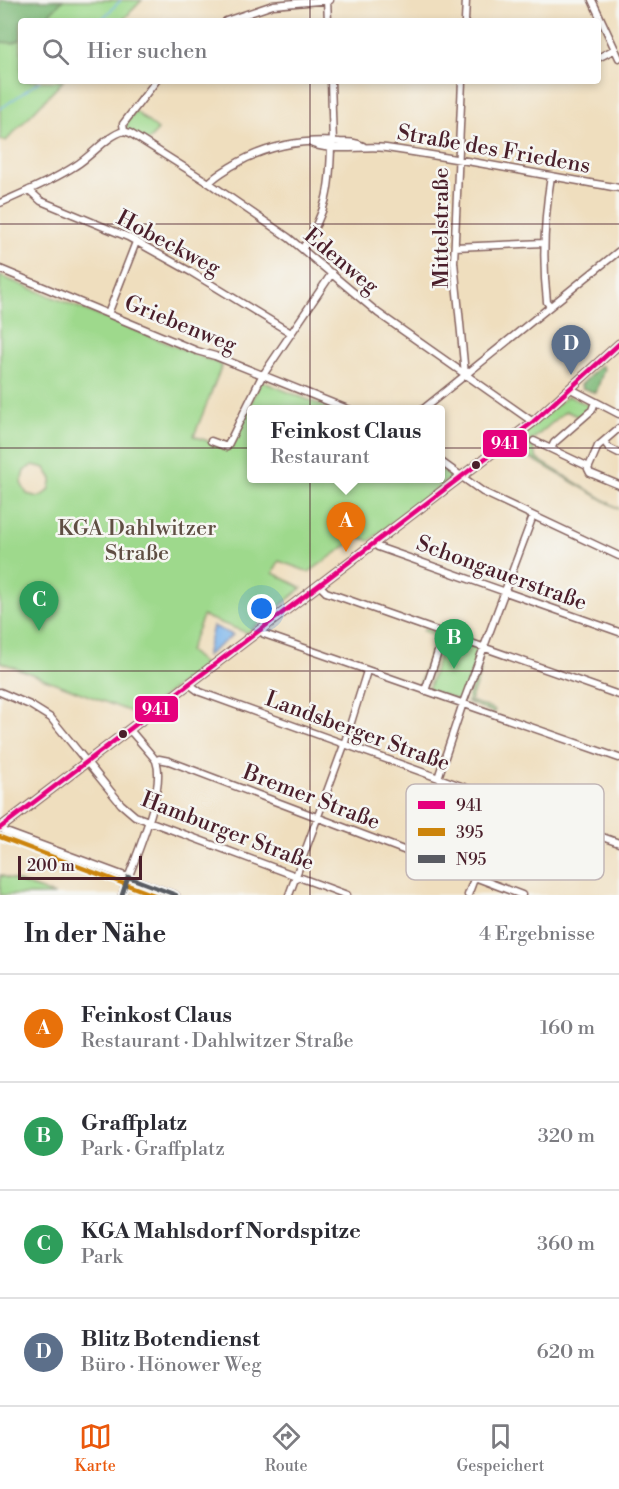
<!DOCTYPE html>
<html lang="de">
<head>
<meta charset="utf-8">
<style>
	:root { --surface:#fff; --page:#f7f7f7; --text:#2b2b33; --muted:#7c7c81; --line:#e1e1e2; --accent:#ea580c }
	body { margin:0; font-family:"Libre Bodoni",serif; background:var(--page); color:var(--text) }
	.scale { position:absolute; left:18px; bottom:15px; width:124px; box-sizing:border-box; padding-left:6px; border:3px solid #4a1f2b; border-top:0; font-size:16px; line-height:21px; white-space:nowrap; color:#4a1f2b; -webkit-text-stroke:4px #f6f6f2; paint-order:stroke }
	.you { position:absolute; left:262px; top:609px; width:21px; height:21px; margin:-15px; border:4px solid #fff; border-radius:50%; background:#1a73e8; box-shadow:0 0 0 9px #1a73e833 }
	.badge { display:grid; place-items:center; width:39px; height:39px; border-radius:50%; background:var(--accent); color:#fff; font-size:20px; font-weight:700 }
	.pin { position:absolute; translate:-50% -50px; filter:drop-shadow(0 2px 3px #0008) }
	.pin::after { content:''; position:absolute; top:32px; width:21px; height:18px; background:inherit; clip-path:polygon(0 0,100% 0,50% 100%) }
	.popup { position:absolute; left:247px; top:405px; width:198px; height:78px; box-sizing:border-box; display:grid; place-content:center; border-radius:6px; background:var(--surface); filter:drop-shadow(0 2px 4px #0005); font-size:20px; white-space:nowrap; color:var(--muted) }
	.popup b { font-size:22px; color:var(--text) }
	.popup::after { content:''; position:absolute; left:50%; top:100%; margin-left:-12px; border:12px solid transparent; border-top-color:var(--surface) }
	.list { margin:0; padding:0; list-style:none }
	h2 { display:flex; justify-content:space-between; align-items:center; height:78px; margin:0; padding:0 24px; font-size:26px }
	h2 small { font-size:20px; font-weight:400; color:var(--muted) }
	.list li { display:grid; grid-template-columns:39px 1fr auto; gap:18px; align-items:center; box-sizing:border-box; height:108px; padding:0 24px; border-top:2px solid var(--line) }
	.list b { display:block; font-size:22px; white-space:nowrap }
	.list p { margin:0; font-size:20px; white-space:nowrap; color:var(--muted) }
	.list em { font-size:20px; font-style:normal; color:var(--muted) }
	.icon { flex:none; width:33px; height:33px; fill:none; stroke:currentColor; stroke-width:2; stroke-linecap:round; stroke-linejoin:round }
	.map { position:relative; flex:none; width:619px; height:895px; overflow:hidden }
	.search { position:absolute; background:var(--surface); box-shadow:0 3px 9px #0003; left:18px; right:18px; top:18px; height:66px; display:flex; align-items:center; gap:15px; box-sizing:border-box; padding:0 21px; border-radius:6px; color:var(--muted); font-size:22px }
	.sheet { height:510px; background:var(--surface) }
	nav { display:flex; justify-content:space-around; align-items:center; box-sizing:border-box; height:84px; border-top:2px solid var(--line); background:var(--surface); font-size:16px; color:var(--muted) }
	nav a { display:grid; justify-items:center; gap:3px }
	nav .on { color:var(--accent) }
	.map>svg:first-child { display:block }
	.green { fill:#9ed98c; stroke:#747c5c; stroke-width:1.5; fill-rule:evenodd }
	.forest { fill:#7eb978; stroke:#646c52; stroke-width:1.5 }
	.water { fill:#79b4eb; stroke:#626a8b; stroke-width:1.5 }
	.lines { fill:none; stroke-linecap:round; stroke-linejoin:round }
	.stream { stroke:#79b4eb; stroke-width:1.5 }
	.minor-casing { stroke:#84625e; stroke-width:9 }
	.major-casing { stroke:#84625e; stroke-width:11 }
	.minor { stroke:#fff; stroke-width:6 }
	.major { stroke:#fcba8d; stroke-width:8 }
	.bus-1-casing { stroke:#f6f6f2; stroke-width:9 }
	.bus-2-casing { stroke:#f6f6f2; stroke-width:9 }
	.bus-3-casing { stroke:#f6f6f2; stroke-width:9 }
	.bus-1 { stroke:#e5007d; stroke-width:4.5 }
	.bus-2 { stroke:#cc840b; stroke-width:4.5 }
	.bus-3 { stroke:#595b62; stroke-width:4.5 }
	.grid { fill:none; stroke:#4a1f2b; stroke-width:1.5; stroke-opacity:0.55 }
	.bus-dot { fill:#4a1f2b; stroke:#f6f6f2; stroke-width:2 }
	.labels { text-anchor:middle; stroke-width:5; stroke-linejoin:round; paint-order:stroke }
	.street-label { font-size:22px; fill:#4a1f2b; stroke:#f6f6f2 }
	.park-label { font-size:22px; fill:#5f4e43; stroke:#f6f6f2 }
	.key { fill:#f6f6f2; stroke:#c2b6b6; stroke-width:1.5 }
	.key-label { font-size:16px; fill:#4a1f2b }
	.line-badge { stroke:#f6f6f2; stroke-width:2 }
	.badge-label { font-size:16px; text-anchor:middle; font-weight:bold; fill:#fff }
</style>
</head>
<body>
<div class="map">
<svg width="619" height="895" viewBox="0 0 619 895">
	<rect width="100%" height="100%" fill="#f6f6f2"/>
	<filter id="ink" filterUnits="userSpaceOnUse"><feTurbulence type="fractalNoise" baseFrequency=".0167" numOctaves="2"/><feDisplacementMap in="SourceGraphic" scale="12" xChannelSelector="R" yChannelSelector="G"/><feConvolveMatrix kernelMatrix="1 2 1 2 8 2 1 2 1" color-interpolation-filters="sRGB"/></filter>
	<filter id="wash" filterUnits="userSpaceOnUse"><feTurbulence type="fractalNoise" baseFrequency=".008" numOctaves="4" result="noise"/><feDisplacementMap in="SourceGraphic" scale="24" xChannelSelector="R" yChannelSelector="G"/><feGaussianBlur stdDeviation="1.35" result="paint"/><feColorMatrix in="noise" values="0 0 0 0 0 0 0 0 0 0 0 0 0 0 0 0 0 1.4 0 .05"/><feComposite in="paint" operator="in"/></filter>
	<g filter="url(#wash)">
		<rect width="100%" height="100%" fill="#efdebe"/>
		<path class="green" d="M54 0H142L122 21H34Z
			M21 32V81H63L6 141 0 139V36Z
			M135 111 158 130 147 142 125 128 127 122Z
			M0 276 222 365 194 436 229 449 261 381 331 409 252 410V478H440L441 469 452 477 369 541 354 535 350 539 353 541 309 572 279 561 273 573 302 588 247 633 203 616 189 651 205 665 139 715 0 662ZM33 465 45 468 52 479 49 491 39 497 27 494 21 483 24 471Z
			M568 396 591 406 581 418 566 411 531 441 537 459 619 509 508 445Z
			M425 628 442 636 425 688 419 686 436 636 423 631Z
			M447 637 479 648 480 650 461 701 428 690 445 638Z
			M477 670 481 671 470 701 495 710 494 713 467 702Z
			M0 875 55 895H0Z"/>
		<path class="forest" d="M0 0H63L42 21H21V39L13 43 0 42Z
			M601 365 604 369 596 393 582 388 581 385Z"/>
		<path class="water" d="M213 626 233 635 206 656Z"/>
		<g class="lines">
			<path class="stream" d="M100 21 121 0
				M0 109 40 81"/>
		</g>
	</g>
	<g filter="url(#ink)">
		<g class="lines">
			<defs>
				<path id="minor" d="M327 0 328 21
					M592 0 619 58
					M226 21 273 5 330 0
					M465 21 466 0
					M598 58 615 49
					M331 81 333 143
					M462 81 454 262 465 374
					M124 131 130 133 209 183 289 238 378 313 533 422
					M124 131 123 124 156 81
					M309 142C329 153 364 145 386 148 464 159 541 175 619 188
					M209 183C215 176 224 171 232 166 265 146 301 139 340 142 348 142 356 142 363 146
					M29 190 41 201 128 237 191 272 291 333
					M0 203C25 192 52 181 75 166 92 156 106 136 124 131
					M455 247 543 243
					M303 248C327 211 330 190 331 146
					M0 269 197 351 215 356 350 410
					M550 306 547 302C542 259 544 219 551 176
					M108 314 136 242
					M571 389 619 414
					M422 410 619 251
					M619 428 598 446 588 469 590 473 619 485
					M211 441 227 447 261 378 332 273
					M534 441 551 449
					M604 441 609 448 619 453
					M440 461 483 492 619 556
					M589 467 551 449 554 443 592 410 595 402
					M374 543 378 547 619 632
					M319 585 326 592 619 695
					M260 630 264 634 619 758
					M189 684 200 692 619 843
					M425 691 444 634
					M0 692 30 705 51 718 121 804 135 816 347 895
					M156 761 159 759 169 761 522 895
					M438 778 463 703 533 516
					M0 827 6 832 176 895
					M122 895C132 864 167 790 156 761 155 758 134 735 129 729
					M289 895 343 748 367 671
					M468 895 503 802"/>
				<path id="major" d="M0 828 533 422 619 344"/>
			</defs>
			<use href="#minor" class="minor-casing"/>
			<use href="#major" class="major-casing"/>
			<use href="#minor" class="minor"/>
			<use href="#major" class="major"/>
			<defs>
				<path id="bus-1" d="M0 828 533 422 619 344"/>
				<path id="bus-2" d="M0 837 154 895"/>
				<path id="bus-3" d="M122 895 128 877 176 895"/>
			</defs>
			<use href="#bus-1" class="bus-1-casing"/>
			<use href="#bus-2" class="bus-2-casing"/>
			<use href="#bus-3" class="bus-3-casing"/>
			<use href="#bus-1" class="bus-1"/>
			<use href="#bus-2" class="bus-2"/>
			<use href="#bus-3" class="bus-3"/>
		</g>
	</g>
	<path class="grid" d="M310 0V21M310 81V895M0 224H619M0 448H619M0 671H619"/>
	<g class="bus-dot">
		<circle cx="476" cy="465" r="5"/>
		<circle cx="123" cy="734" r="5"/>
	</g>
	<g class="labels">
		<g class="street-label">
			<text transform="translate(494 148) rotate(10)" y="8">Straße des Friedens</text>
			<text transform="translate(440 228) rotate(-90)" y="8">Mittelstraße</text>
			<text transform="translate(169 242) rotate(28)" y="8">Hobeckweg</text>
			<text transform="translate(342 260) rotate(40)" y="8">Edenweg</text>
			<text transform="translate(181 323) rotate(22)" y="8">Griebenweg</text>
			<text transform="translate(502 572) rotate(20)" y="8">Schongauerstraße</text>
			<text transform="translate(358 730) rotate(20)" y="8">Landsberger Straße</text>
			<text transform="translate(312 796) rotate(21)" y="8">Bremer Straße</text>
			<text transform="translate(228 830) rotate(21)" y="8">Hamburger Straße</text>
		</g>
		<g class="park-label">
			<text x="137" y="535">KGA Dahlwitzer<tspan x="137" dy="25">Straße</tspan></text>
		</g>
	</g>
	<rect x="406" y="784" width="198" height="96" rx="9" class="key"/>
	<rect x="418" y="801" width="27" height="8" fill="#e5007d"/>
	<rect x="418" y="828" width="27" height="8" fill="#cc840b"/>
	<rect x="418" y="855" width="27" height="8" fill="#595b62"/>
	<g class="key-label">
		<text x="456" y="811">941</text>
		<text x="456" y="838">395</text>
		<text x="456" y="865">N95</text>
	</g>
	<g class="line-badge">
		<rect x="482" y="429" width="46" height="29" rx="6" fill="#e5007d"/>
		<rect x="134" y="695" width="45" height="28" rx="6" fill="#e5007d"/>
	</g>
	<g class="badge-label">
		<text x="505" y="449">941</text>
		<text x="156" y="715">941</text>
	</g>
</svg>
<div class="scale">200 m</div>
<div class="you"></div>
<div class="pin badge" style="left:346px;top:552px;background:#e8710a">A</div>
<div class="popup"><b>Feinkost Claus</b>Restaurant</div>
<div class="pin badge" style="left:454px;top:669px;background:#2e9e5b">B</div>
<div class="pin badge" style="left:39px;top:631px;background:#2e9e5b">C</div>
<div class="pin badge" style="left:571px;top:375px;background:#5c6f8a">D</div>
<div class="search"><svg class="icon" aria-label="search" viewBox="0 0 24 24"><circle cx="10" cy="10" r="6"/><path d="M15 15l6 6"/></svg>Hier suchen</div>
</div>
<section class="sheet">
<h2>In der Nähe<small>4 Ergebnisse</small></h2>
<ul class="list">
<li><span class="badge" style="background:#e8710a">A</span><div><b>Feinkost Claus</b><p>Restaurant · Dahlwitzer Straße</p></div><em>160 m</em></li>
<li><span class="badge" style="background:#2e9e5b">B</span><div><b>Graffplatz</b><p>Park · Graffplatz</p></div><em>320 m</em></li>
<li><span class="badge" style="background:#2e9e5b">C</span><div><b>KGA Mahlsdorf Nordspitze</b><p>Park</p></div><em>360 m</em></li>
<li><span class="badge" style="background:#5c6f8a">D</span><div><b>Blitz Botendienst</b><p>Büro · Hönower Weg</p></div><em>620 m</em></li>
</ul>
</section>
<nav>
<a class="on"><svg class="icon" aria-label="map" viewBox="0 0 24 24"><path d="M3 6l6-2 6 2 6-2v14l-6 2-6-2-6 2zM9 4v14M15 6v14"/></svg>Karte</a>
<a><svg class="icon" aria-label="directions" viewBox="0 0 24 24"><path d="M12 3l9 9-9 9-9-9zM9 14v-3h6M13 9l2 2-2 2"/></svg>Route</a>
<a><svg class="icon" aria-label="saved" viewBox="0 0 24 24"><path d="M7 4h10v16l-5-4-5 4z"/></svg>Gespeichert</a>
</nav>
</body>
</html>
